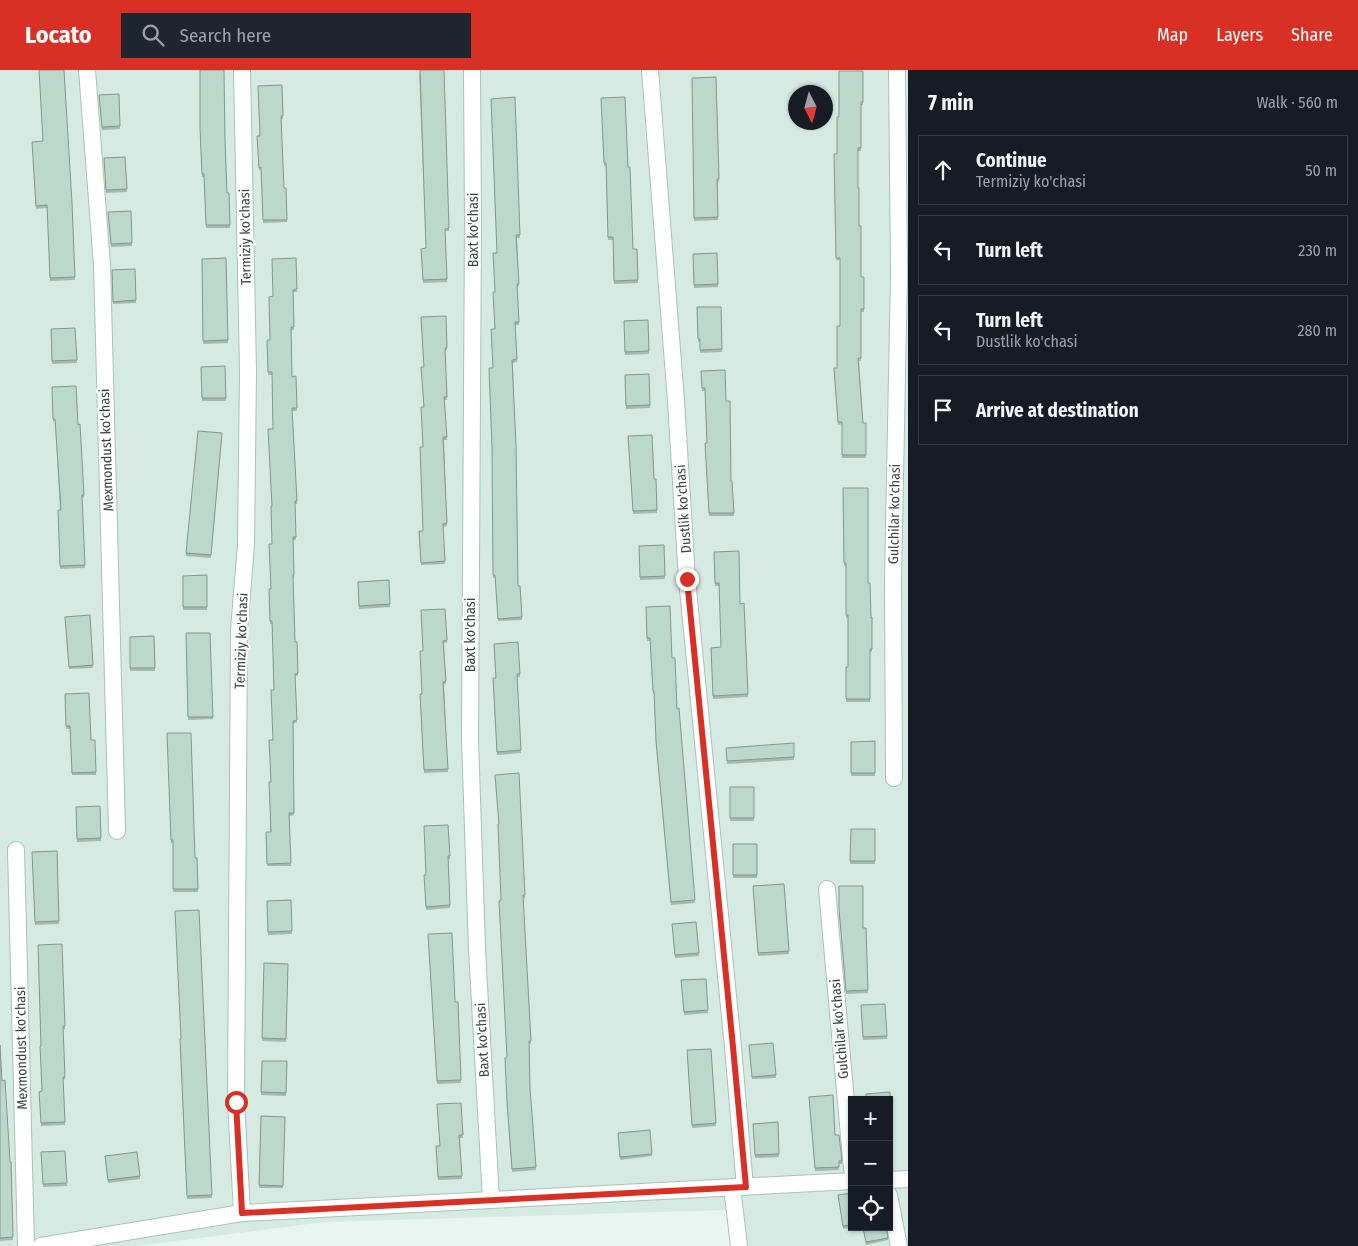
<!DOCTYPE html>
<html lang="en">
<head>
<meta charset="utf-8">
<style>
	:root { --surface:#171b24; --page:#20242c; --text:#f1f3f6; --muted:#9ea1a6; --line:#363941; --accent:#d93025 }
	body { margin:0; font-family:"Fira Sans Condensed",sans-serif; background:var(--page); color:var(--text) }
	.controls { position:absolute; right:15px; bottom:15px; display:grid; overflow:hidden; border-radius:0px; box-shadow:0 1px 4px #0004 }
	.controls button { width:45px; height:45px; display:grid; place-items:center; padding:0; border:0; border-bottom:1px solid var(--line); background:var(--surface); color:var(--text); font:25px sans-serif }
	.compass { position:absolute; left:788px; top:15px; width:45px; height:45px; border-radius:50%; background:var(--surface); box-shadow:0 1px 4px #0004; rotate:174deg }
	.stop { position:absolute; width:15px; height:15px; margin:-11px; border:4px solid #d93025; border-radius:50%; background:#fff }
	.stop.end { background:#d93025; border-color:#fff; box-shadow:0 1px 5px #0008 }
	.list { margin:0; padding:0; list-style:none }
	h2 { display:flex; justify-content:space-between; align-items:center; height:65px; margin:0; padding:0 20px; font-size:21px }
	h2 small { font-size:16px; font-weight:400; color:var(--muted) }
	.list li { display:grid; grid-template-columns:32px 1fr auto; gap:15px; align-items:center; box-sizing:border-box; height:70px; margin:0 10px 10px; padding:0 10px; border:1px solid var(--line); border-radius:0px }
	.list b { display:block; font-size:19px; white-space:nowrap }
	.list p { margin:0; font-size:16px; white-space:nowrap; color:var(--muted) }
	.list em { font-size:16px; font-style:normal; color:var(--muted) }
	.icon { flex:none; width:28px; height:28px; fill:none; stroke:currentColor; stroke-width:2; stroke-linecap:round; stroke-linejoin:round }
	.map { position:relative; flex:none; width:908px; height:1176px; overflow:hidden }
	header { display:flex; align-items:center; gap:30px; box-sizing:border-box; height:70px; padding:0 25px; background:var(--accent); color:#fff }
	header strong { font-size:24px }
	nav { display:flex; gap:28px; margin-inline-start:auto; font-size:18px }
	.search { width:350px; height:45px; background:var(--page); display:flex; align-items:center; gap:12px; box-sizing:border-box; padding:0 18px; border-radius:0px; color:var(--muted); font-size:19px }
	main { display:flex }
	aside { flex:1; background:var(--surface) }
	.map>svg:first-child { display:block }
	.residential { fill:#d5eae2; fill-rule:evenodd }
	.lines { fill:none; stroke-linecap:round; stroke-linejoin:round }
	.street-casing { stroke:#a9c2b8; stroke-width:18 }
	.street { stroke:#fff; stroke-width:16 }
	.wall { fill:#a2baaf }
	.building { fill:#bcd8cc; stroke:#84978f }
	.route { stroke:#d93025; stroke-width:6 }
	.labels { text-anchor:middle; stroke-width:4.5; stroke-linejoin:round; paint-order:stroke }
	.street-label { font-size:14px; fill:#364941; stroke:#fff }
</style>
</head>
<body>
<header>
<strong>Locato</strong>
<div class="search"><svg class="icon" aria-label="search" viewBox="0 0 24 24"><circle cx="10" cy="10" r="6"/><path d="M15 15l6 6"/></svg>Search here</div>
<nav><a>Map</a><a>Layers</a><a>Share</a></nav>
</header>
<main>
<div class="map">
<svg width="908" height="1176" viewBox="0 0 908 1176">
	<rect width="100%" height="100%" fill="#e8f5f0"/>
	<path class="residential" d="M0 0H908V1176H732L728 1140 324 1152 137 1176H0ZM796 22H826V52H796ZM852 1030H889V1157H852Z"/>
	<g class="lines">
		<defs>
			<path id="street" d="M87 0 102 195 117 761
				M242 0 248 301 246 475 239 560 236 1031 242 1143
				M472 0 473 152 470 669 477 879 491 1130
				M650 0 676 331 687 509 733 977 745 1117
				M894 708 893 511 899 203 897 0
				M16 780 26 1176
				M827 819 852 1099
				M889 1110 908 1109
				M732 1117 739 1176
				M889 1125 899 1176
				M41 1176 242 1143 852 1111"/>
		</defs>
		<use href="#street" class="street-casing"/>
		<use href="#street" class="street"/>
	</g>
	<path class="wall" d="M419 0 449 158V161H445L447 212 423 213 421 179 426 178Z
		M863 1V35H861V81H858V118L861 207H864V242H861V291H859L863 353H866V388H842V354L838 355 834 298H837L840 256V190H836L834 84H837L839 47Z
		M716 7 719 112H718V150L694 151 692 8Z
		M282 15 283 49H281L284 118H286L287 152 263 153 261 100H259L257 69Z
		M119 24 120 59 102 60 99 25Z
		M601 28 633 179H637L638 213 614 214 613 170H608L606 96H604Z
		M491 29 520 165V168H517L519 214V216L517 217 519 255H515L517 292 513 293 518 516H520L522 550 498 551 495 508H493L492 381 493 298 497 183Z
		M200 61 225 71 227 123H229L230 158H206L204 107H202Z
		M32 72 72 133 75 210 50 211 47 138 36 139Z
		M125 87 127 122 106 123 104 88Z
		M131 141 132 176 111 177 108 142Z
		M717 183 718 217 694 218 693 184Z
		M226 188 228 273 203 274 202 189Z
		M296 188 297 222H293L294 260H291L292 307 297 338V341H292L297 431V434H295L296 470H293L294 508H293L295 572 298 603V606H295L297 653H293L294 745 289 746 291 796H267L266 762H270L271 712 273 670 274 620 272 554H270L269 522 271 519 272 474 273 359 272 305H268L267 270H270Z
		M135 199 136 233 113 234 112 200Z
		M697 237H721L722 282 700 283V272H698Z
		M421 247 447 278V280L445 281 447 327V330H444L447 370H444L447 456 443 457 445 494 421 495 419 461H423V377L424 297Z
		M648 250 649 284 625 285 624 251Z
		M75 258 77 293 52 294 51 259Z
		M225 296 226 331H202L201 297Z
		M701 301 726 331 731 411H732L734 446H709L705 376 707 373 705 321H702Z
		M649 304 650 338 626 339 625 305Z
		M52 317 78 355 84 425V427L82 428 85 498 60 499 58 440H60L55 351 53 352Z
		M222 366 211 488 186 486V483Z
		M628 366 654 409H656L657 443 633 444Z
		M843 418 868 513 871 548 872 547V582H870V632H846V597H848V548H846V496H844Z
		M664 475 665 509 640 510 639 476Z
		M714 482 740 534 744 533 748 627 713 629 711 578 721 577 719 516H715Z
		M207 505V540H183V506Z
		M389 510 390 537 359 539 358 512Z
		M646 537 672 588 677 639 679 638 695 833 671 835 656 674 654 623 653 624 650 571H647Z
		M445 539 447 573H444L446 614H444L448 702 424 703 420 627 422 624 423 581Z
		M90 545 93 598 69 599 65 547Z
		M186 563H210L213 649 188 650Z
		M154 566 155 601H130V567Z
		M518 572 520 607H517L521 683 497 685 493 611Z
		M65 624 91 670H95L96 705H72L70 659H66Z
		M167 663 195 788H197L198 822H173V773H171Z
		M875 671V706H851V672Z
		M726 678 794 687V690L727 694Z
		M730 717H754V751H730Z
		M100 736 101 771 77 772 76 737Z
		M448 755 450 789H448L450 838 426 840 424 805H426Z
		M851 759H875V794H850Z
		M733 774H757V808H733Z
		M57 781 59 854 35 855 32 782Z
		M784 814 789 884 758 886 753 816Z
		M525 825V828H523L531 971V974H529L530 1018 536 1100 512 1102 507 1035V987L501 830Z
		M291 830 292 864 268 865 267 831Z
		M199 840 212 1128 187 1129 180 972 181 969Z
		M839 842 863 858H866L868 923 846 924Z
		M696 852 699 886 675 888 672 854Z
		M428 864 455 932H458L461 1013 437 1014Z
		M38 875 65 956V959H63L65 1009 63 1010 65 1055 41 1056 39 1022 42 1021 41 976Z
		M264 893 288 894 286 972 262 971Z
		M706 909 708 943 684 945 681 910Z
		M885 934 887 969 863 970 861 935Z
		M773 973 776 1008 752 1009 749 975Z
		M0 975 2 1011 10 1092H11L13 1170 0 1171Z
		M711 979 716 1056 692 1058 687 980Z
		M262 991H287L286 1026 261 1025Z
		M809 1027 835 1065 842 1091V1094H839V1100L815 1101Z
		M461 1033 463 1068H460L462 1109 438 1110 436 1076H439Z
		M261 1046 285 1047 283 1118H259Z
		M778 1052 779 1087 755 1088 753 1054Z
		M650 1060 652 1086 620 1090 618 1063Z
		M65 1081 67 1116 43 1117 41 1082Z
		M105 1089 140 1106V1109L108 1113Z
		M852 1123V1157H854L843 1159 838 1125Z
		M863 1158 888 1168V1170L866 1175Z"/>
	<path class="building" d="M39 0H64L72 133 75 207 50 208 47 135 36 136 32 72 43 71Z
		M200 0H224L225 71 227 123H229L230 155H206L204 104H202L200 58Z
		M420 0H444L449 158 445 159 447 209 423 210 421 179 426 178Z
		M839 1H863V32H861V78H858V118H859V156H861V207H864V239H861V288H858L863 353H866V385H842V352H838L834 298H837V256H840V188H836L834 84H837V47H839Z
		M716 7 719 109H717L718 147 694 148 692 8Z
		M282 15 283 46H281L284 118H286L287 150H263L261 97 259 98 257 66H260L258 16Z
		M119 24 120 56 102 57 99 25Z
		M515 27 520 165H516L519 214H517L519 252H515L517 289 512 290 516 375 518 516H520L522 547 498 549 495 505H493L492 378 489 298H493L491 259H495L493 222H495L493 183H497L491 29Z
		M625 27 628 97H630L633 179H637L638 210 614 211 613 167H608L606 93H604L601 28Z
		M125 87 127 119 106 120 104 88Z
		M131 141 132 173 111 174 108 142Z
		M717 183 718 214 694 215 693 184Z
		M226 188 228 270 203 271 202 189Z
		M296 188 297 219 293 220 294 257H291L292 307 296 306 297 338H292L297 431H295L296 467H293L294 505H293L295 572H297L298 603 295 604 297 650 293 651 294 743H289L291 793 267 794 266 762H271L269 712H271L269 670H273L271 620H274L272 551H270L269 519H271L269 474H272L271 436H272L268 359H273L272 302H268L267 270H270L269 227 273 226 272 189Z
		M135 199 136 230 113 232 112 200Z
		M697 237H721L722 279 700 280V269H698Z
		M446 246 447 278H445L447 327H444L447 367H443L447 453 443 454 445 491 421 493 419 461H423L420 377H423L421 337H424L421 297H424L421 247Z
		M648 250 649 281 625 282 624 251Z
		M75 258 77 290 52 291 51 259Z
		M225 296 226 328H202L201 297Z
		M725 300 726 331H730L731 411H732L734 443H709L705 373H707L705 318H702L701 301Z
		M649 304 650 335 626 336 625 305Z
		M76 316 78 355 80 354 84 425H82L85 495 60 496 58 440H61L55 349H53L52 317Z
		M198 361 222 363 211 485 186 483Z
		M652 365 654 409H656L657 440 633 441 628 366Z
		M843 418H868V513H870L871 548 872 547V579H870V629H846V597H848V545H846V493H844Z
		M664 475 665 506 640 507 639 476Z
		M739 481 740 534 744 533 748 624 713 626 711 578 721 577 719 513H715L714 482Z
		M207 505V537H183V506Z
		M389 510 390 534 359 536 358 512Z
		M670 536 672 588H675L677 639 679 638 695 830 671 832 656 671 654 621H653L650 568H647L646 537Z
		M445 539 447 570 443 571 446 611 443 612 448 699 424 700 420 624H422L420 581H423L421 540Z
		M90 545 93 595 69 597 65 547Z
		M186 563H210L213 647H188Z
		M154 566 155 598H130V567Z
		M518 572 520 604H517L521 680 497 682 493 608H496L494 574Z
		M89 623 91 670H95L96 702 72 703 70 656H66L65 624Z
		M167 663H191L195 788H197L198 819H173V770H171Z
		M875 671V703H851V672Z
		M794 673V687L727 691 726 678Z
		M519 703 525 825H523L531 971H529L530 1018 536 1097 512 1099 507 1032 505 988 507 987 499 831 501 830 498 754H499L495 705Z
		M730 717H754V748H730Z
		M100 736 101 768 77 769 76 737Z
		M448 755 450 786H448L450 835 426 837 424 805H426L424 756Z
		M851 759H875V791H850Z
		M733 774H757V805H733Z
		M57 781 59 851 35 852 32 782Z
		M784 814 789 881 758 883 753 816Z
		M839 816H863V858H866L868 920 846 921 839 839Z
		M291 830 292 861 268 862 267 831Z
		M199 840 212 1125 187 1126 180 969H181L175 841Z
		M696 852 699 883 675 885 672 854Z
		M452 863 455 932H458L461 1010 437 1011 428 864Z
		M62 874 65 956H63L65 1007H63L65 1052 41 1053 39 1022 42 1021 40 976H41L38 875Z
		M264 893 288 894 286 969 262 968Z
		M706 909 708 940 684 942 681 910Z
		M885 934 887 966 863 967 861 935Z
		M773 973 776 1005 752 1007 749 975Z
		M0 975 2 1011 5 1010 10 1092H11L13 1167 0 1168Z
		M711 979 716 1053 692 1055 687 980Z
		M262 991H287L286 1023 261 1022Z
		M890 1022 892 1054H889V1030H866V1024Z
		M833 1025 835 1065H839L842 1091H839V1097L815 1098 809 1027Z
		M461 1033 463 1065H459L462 1106 438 1107 436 1076H440L437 1034Z
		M261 1046 285 1047 283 1116 259 1115Z
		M778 1052 779 1084 755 1085 753 1054Z
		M650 1060 652 1084 620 1087 618 1063Z
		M65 1081 67 1113 43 1114 41 1082Z
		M137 1082 140 1106 108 1110 105 1086Z
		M852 1123V1155L843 1156 838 1125Z
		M867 1157H886L888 1168 866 1172 863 1158Z"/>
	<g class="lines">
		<path class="route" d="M236 1032 242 1143 746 1117 733 977 687 509"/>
	</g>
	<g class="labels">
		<g class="street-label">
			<text transform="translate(473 160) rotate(-90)" y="5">Baxt ko'chasi</text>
			<text transform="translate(245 167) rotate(-91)" y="5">Termiziy ko'chasi</text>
			<text transform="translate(106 380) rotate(-92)" y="5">Mexmondust ko'chasi</text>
			<text transform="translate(683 439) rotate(-94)" y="5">Dustlik ko'chasi</text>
			<text transform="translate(894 444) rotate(-89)" y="5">Gulchilar ko'chasi</text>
			<text transform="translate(470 565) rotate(-90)" y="5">Baxt ko'chasi</text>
			<text transform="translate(241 571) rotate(-88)" y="5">Termiziy ko'chasi</text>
			<text transform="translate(839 959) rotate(-95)" y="5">Gulchilar ko'chasi</text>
			<text transform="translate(482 970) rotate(-93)" y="5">Baxt ko'chasi</text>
			<text transform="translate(21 978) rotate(-91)" y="5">Mexmondust ko'chasi</text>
		</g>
	</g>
</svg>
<div class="controls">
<button>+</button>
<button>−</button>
<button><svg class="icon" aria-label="locate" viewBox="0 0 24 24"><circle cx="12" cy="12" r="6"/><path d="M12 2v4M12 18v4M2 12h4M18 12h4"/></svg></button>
</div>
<svg class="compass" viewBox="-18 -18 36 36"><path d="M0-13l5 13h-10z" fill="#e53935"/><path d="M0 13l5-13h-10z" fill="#9ea1a6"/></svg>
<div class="stop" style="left:236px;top:1032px"></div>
<div class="stop end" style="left:687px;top:509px"></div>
</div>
<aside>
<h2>7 min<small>Walk · 560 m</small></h2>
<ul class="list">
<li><svg class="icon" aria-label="ahead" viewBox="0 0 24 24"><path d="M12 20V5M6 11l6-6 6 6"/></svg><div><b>Continue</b><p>Termiziy ko'chasi</p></div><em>50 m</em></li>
<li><svg class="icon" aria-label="left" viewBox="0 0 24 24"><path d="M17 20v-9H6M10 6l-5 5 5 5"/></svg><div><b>Turn left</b></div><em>230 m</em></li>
<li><svg class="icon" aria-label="left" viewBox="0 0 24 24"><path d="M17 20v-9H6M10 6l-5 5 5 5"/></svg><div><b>Turn left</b><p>Dustlik ko'chasi</p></div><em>280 m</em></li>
<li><svg class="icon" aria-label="arrive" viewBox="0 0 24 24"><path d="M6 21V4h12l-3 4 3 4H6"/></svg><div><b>Arrive at destination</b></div></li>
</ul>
</aside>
</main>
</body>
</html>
